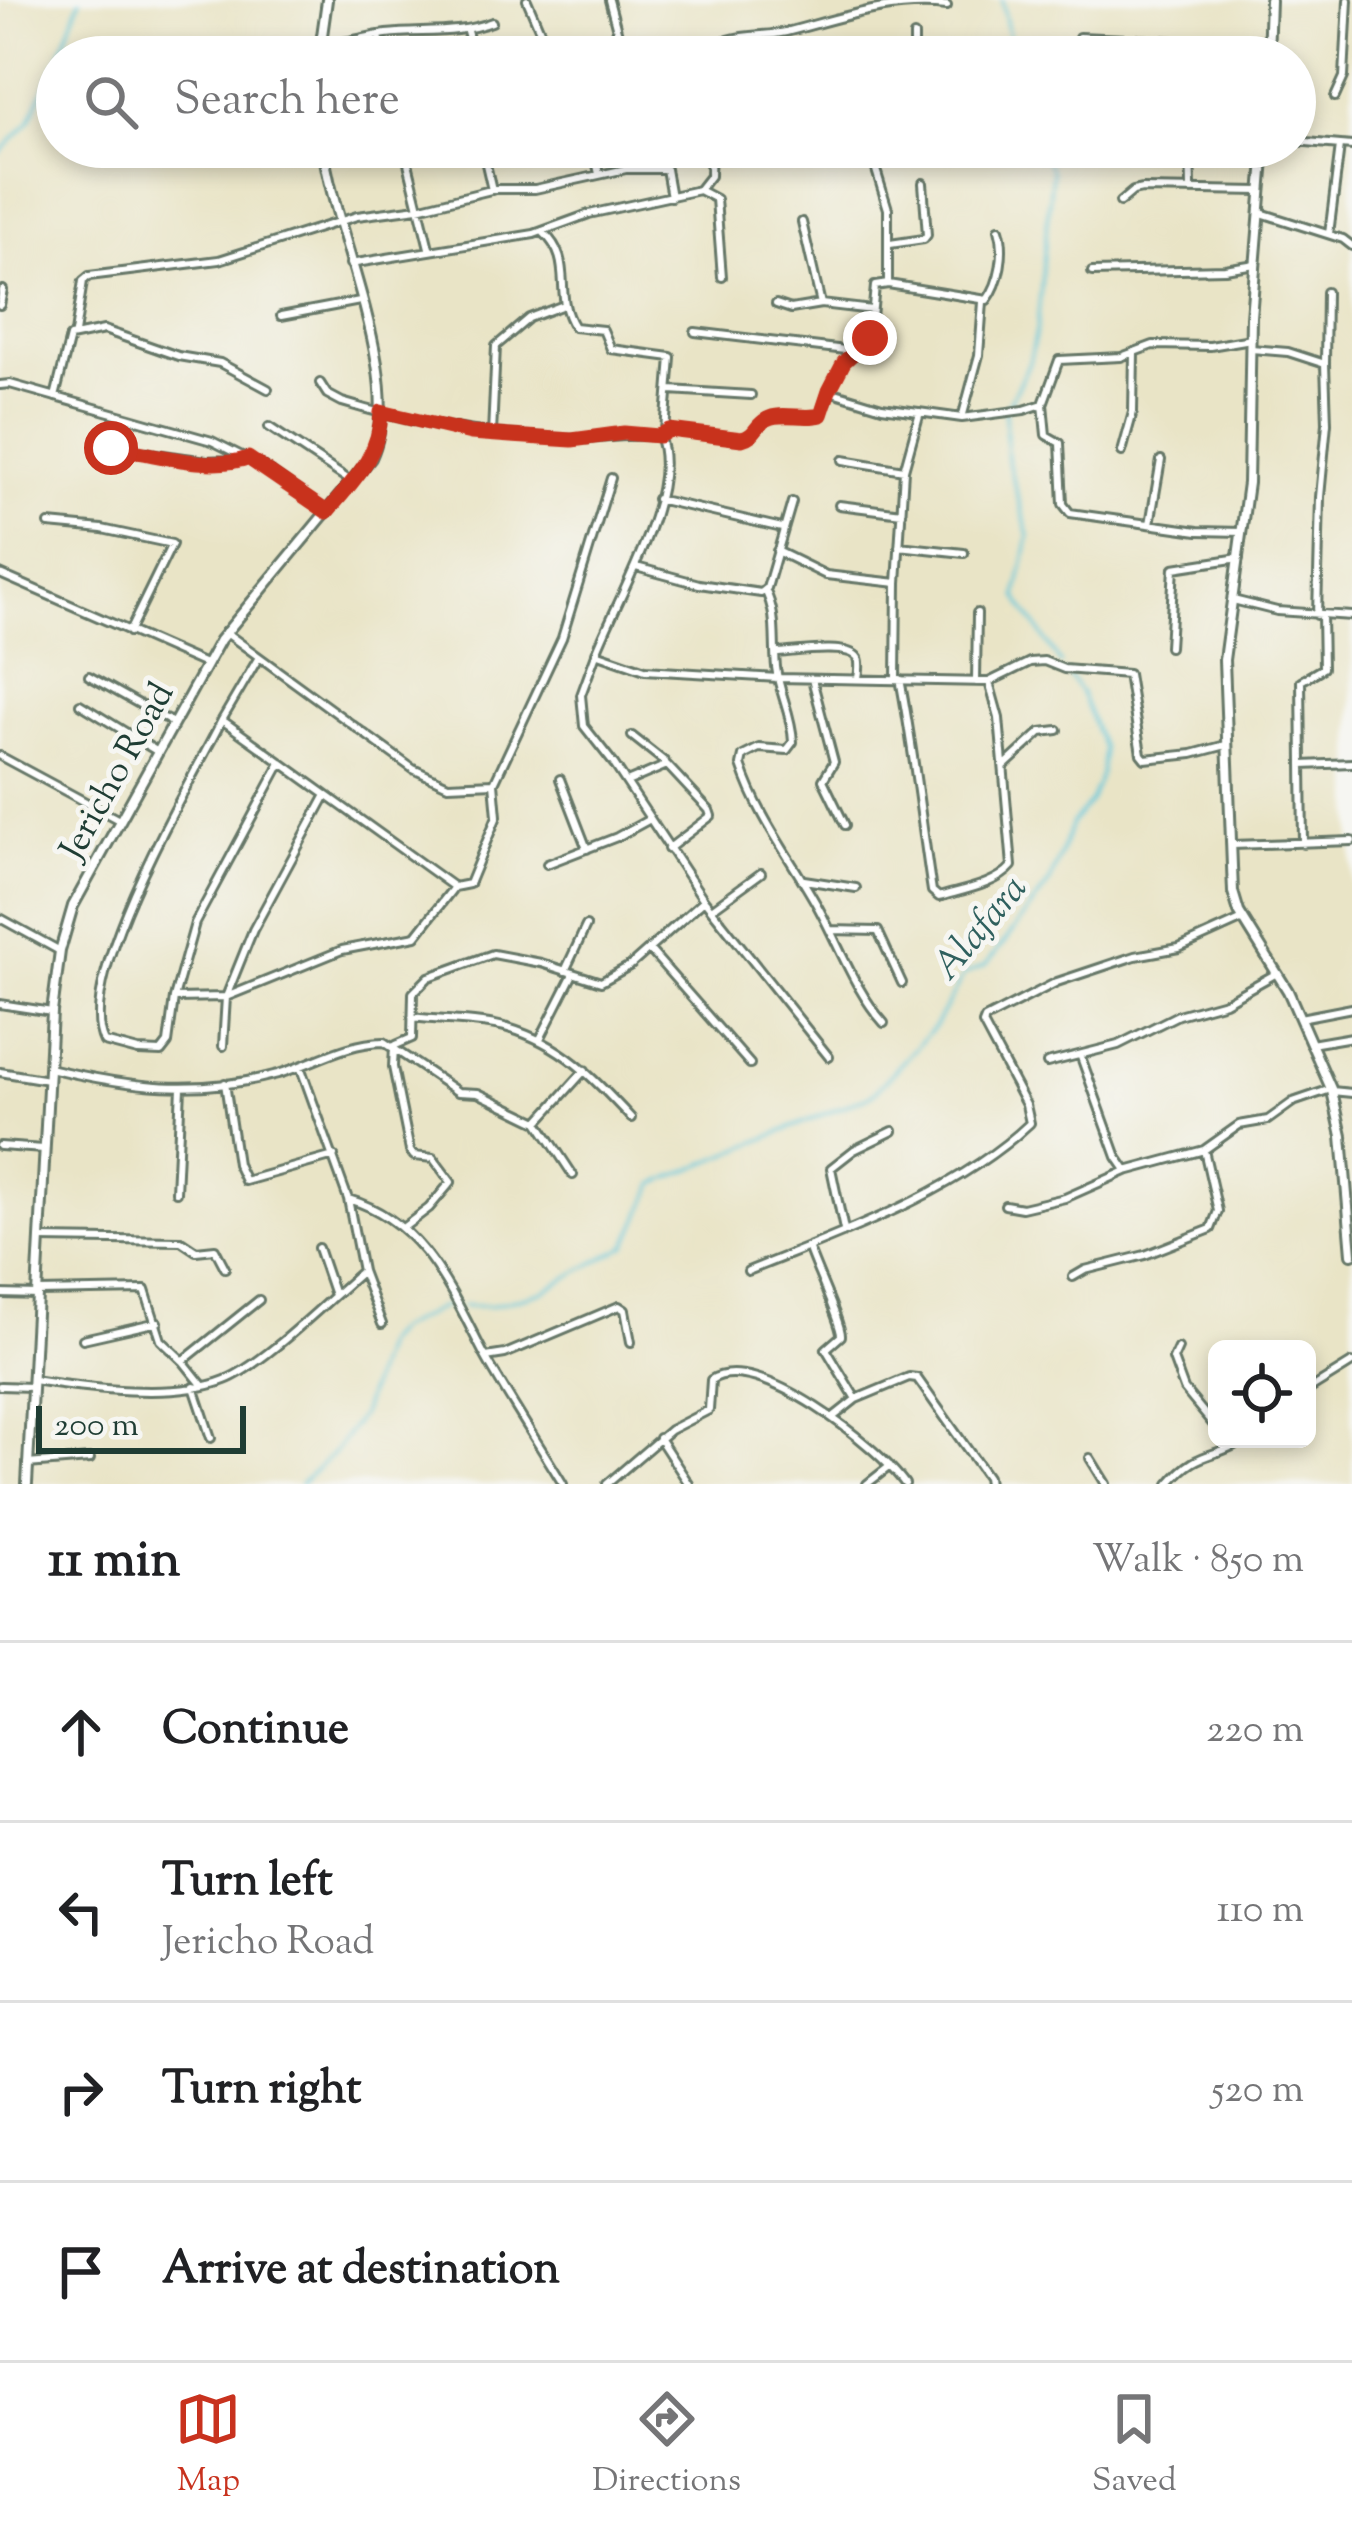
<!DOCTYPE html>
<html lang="en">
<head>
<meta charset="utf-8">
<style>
	:root { --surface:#fff; --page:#f2f2f2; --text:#202124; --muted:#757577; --line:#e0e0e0; --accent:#c8321e }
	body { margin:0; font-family:"Sorts Mill Goudy",serif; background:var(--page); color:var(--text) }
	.controls { position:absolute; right:36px; bottom:36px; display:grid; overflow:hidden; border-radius:18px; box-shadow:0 6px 18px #0003 }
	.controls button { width:108px; height:108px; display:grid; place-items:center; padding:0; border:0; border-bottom:3px solid var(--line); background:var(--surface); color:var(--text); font:60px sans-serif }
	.scale { position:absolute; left:36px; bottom:30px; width:210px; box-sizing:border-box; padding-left:12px; border:6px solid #1f3d34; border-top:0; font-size:33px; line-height:42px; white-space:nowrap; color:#1f3d34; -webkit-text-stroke:9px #f6f6f2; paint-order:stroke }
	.stop { position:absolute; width:36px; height:36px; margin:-27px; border:9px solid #c8321e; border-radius:50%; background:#fff }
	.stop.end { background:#c8321e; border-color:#fff; box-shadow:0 3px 12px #0008 }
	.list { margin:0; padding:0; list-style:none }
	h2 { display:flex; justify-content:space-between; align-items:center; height:156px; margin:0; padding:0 48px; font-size:51px }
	h2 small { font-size:39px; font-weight:400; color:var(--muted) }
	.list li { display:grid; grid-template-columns:78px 1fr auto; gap:36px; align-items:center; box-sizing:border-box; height:180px; padding:0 48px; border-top:3px solid var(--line) }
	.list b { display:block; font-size:45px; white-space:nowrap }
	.list p { margin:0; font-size:39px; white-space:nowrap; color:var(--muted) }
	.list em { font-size:39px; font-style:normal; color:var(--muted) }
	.icon { flex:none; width:66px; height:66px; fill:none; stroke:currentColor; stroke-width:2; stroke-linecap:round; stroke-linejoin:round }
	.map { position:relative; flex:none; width:1352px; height:1484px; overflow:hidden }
	.search { position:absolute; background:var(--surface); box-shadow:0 6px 18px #0003; left:36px; right:36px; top:36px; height:132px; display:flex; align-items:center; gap:30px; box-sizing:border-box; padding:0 42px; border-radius:66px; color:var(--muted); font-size:45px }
	.sheet { height:876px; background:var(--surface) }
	nav { display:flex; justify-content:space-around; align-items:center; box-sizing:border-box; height:168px; border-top:3px solid var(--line); background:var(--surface); font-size:33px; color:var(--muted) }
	nav a { display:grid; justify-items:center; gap:6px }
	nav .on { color:var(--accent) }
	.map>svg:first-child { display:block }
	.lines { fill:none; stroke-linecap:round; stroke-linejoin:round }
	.stream { stroke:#5ec7db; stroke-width:3 }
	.minor-casing { stroke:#667767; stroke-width:12 }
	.tertiary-casing { stroke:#667767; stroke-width:14 }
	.minor { stroke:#fff; stroke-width:6 }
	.tertiary { stroke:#fff; stroke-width:8 }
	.route { stroke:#c8321e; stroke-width:15 }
	.labels { text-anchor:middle; stroke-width:10; stroke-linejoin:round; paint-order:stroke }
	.street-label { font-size:36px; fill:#1f3d34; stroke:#f6f6f2 }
	.water-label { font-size:39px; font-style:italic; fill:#2f605e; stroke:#f6f6f2 }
</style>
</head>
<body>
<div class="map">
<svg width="1352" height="1484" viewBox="0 0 1352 1484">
	<rect width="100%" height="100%" fill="#f6f6f2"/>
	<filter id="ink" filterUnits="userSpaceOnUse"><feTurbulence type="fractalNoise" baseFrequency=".00833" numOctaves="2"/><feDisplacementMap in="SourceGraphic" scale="24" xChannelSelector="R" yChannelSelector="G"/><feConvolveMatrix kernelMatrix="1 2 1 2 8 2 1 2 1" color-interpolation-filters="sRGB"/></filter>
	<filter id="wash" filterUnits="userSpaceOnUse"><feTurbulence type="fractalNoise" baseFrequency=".004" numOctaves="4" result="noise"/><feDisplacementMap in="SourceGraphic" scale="48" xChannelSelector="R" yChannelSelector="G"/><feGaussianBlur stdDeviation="2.7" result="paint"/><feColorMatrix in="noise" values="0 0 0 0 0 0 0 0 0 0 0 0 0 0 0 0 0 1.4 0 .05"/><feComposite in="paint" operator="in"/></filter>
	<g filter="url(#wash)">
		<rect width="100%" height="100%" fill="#e9e4c6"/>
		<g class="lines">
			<path class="stream" d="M1002 0 1013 57
				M59 57 80 0
				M1041 147 1052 172 1037 327 1029 363 1005 411 1007 459 1029 536 1017 597 1061 664
				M0 153 29 122 57 61
				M463 1306H490L541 1292 627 1245 655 1184 873 1094 935 1026 964 975 986 965 1006 940 1050 882 1072 823 1090 802 1101 774 1103 749 1081 693 1066 672
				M300 1484 334 1453 362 1413 383 1344 396 1330 448 1304 454 1305"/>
		</g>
	</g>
	<g filter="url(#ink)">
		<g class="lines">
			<defs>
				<path id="minor" d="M527 0 547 47
					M609 0 618 34
					M467 31 474 57
					M379 35 383 57
					M1079 37 1268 45
					M319 43C343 45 363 37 386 34 423 30 457 35 492 22
					M708 57C718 31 762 38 786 32 841 18 888 0 947 6
					M914 57V36
					M1335 97 1344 77 1348 0
					M1295 141 1352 146
					M404 147 429 248
					M482 147 492 190
					M593 147 599 174
					M869 147 888 209V284
					M1190 147 1191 188
					M699 190 710 176 711 147
					M1120 202 1133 191 1142 189 1262 191
					M1261 213 1343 239 1352 246
					M802 222 821 304 872 310
					M543 232C576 262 552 293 574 327L603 330 611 349 671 357 665 431
					M1329 234 1340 146
					M890 244 924 239 927 235 923 183
					M350 264 534 234 589 214 699 190 716 199 722 277
					M1092 272 1225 269 1255 264
					M776 304 791 309 821 304
					M0 305 3 290
					M281 316 360 301
					M695 332 854 351
					M75 333 83 281 89 276 219 260 357 216 418 208 495 189H535L626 169H666L671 197
					M1251 349 1288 352 1325 364 1327 423 1320 497 1317 615
					M1325 364 1326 292
					M320 383 327 394 342 402C414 424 489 436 565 439 596 440 627 433 659 436 682 492 617 598 596 653L645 670 778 678 989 682 1030 662 1044 661 1064 669 1128 674 1141 754 1145 759 1192 754 1226 745
					M0 385 10 384 212 441 262 466 327 512
					M670 390 751 395
					M829 391 882 407 962 418 1024 410 1043 404
					M55 397 70 337 104 330 178 356 220 363 268 389
					M962 418 979 355 983 302
					M269 427 352 482
					M492 434 496 346 529 318 561 306
					M659 436 669 430 742 439C757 435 754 426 767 419 781 411 805 420 821 415L829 391 844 362 870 338 875 286 888 284 987 300C1000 283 1006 251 999 229
					M111 448 207 461 245 459
					M1122 452 1133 412 1134 352
					M843 460 904 470 920 412
					M657 499 782 528
					M839 505 902 513
					M49 524 102 529 172 544 129 632
					M1150 524 1161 460
					M1242 532 1198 531 1070 513 1063 504 1060 443 1046 435 1043 404 1059 360 1121 357 1153 345 1210 346 1251 339
					M899 546 964 553
					M777 551 826 575 897 583 896 679
					M636 567 699 584 761 593 767 588 792 502
					M0 574 205 664
					M897 583 904 470
					M765 590C778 615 773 640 776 667 779 693 792 714 793 742L787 750 759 748 743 756 741 765C758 817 792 860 818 907 839 945 855 991 884 1023
					M1233 600 1277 611 1352 616
					M225 632 413 769 448 785 494 783 562 638 611 478
					M1169 647 1174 568 1239 558
					M777 653C794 652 849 643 858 658 860 662 859 673 858 678
					M596 654 581 695 584 726 614 764 704 900 829 1057
					M259 657 222 720 454 887 469 884 497 816 494 783
					M89 676 173 723
					M812 679 834 762 823 780 845 825
					M900 679C914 750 921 820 932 891L939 897C962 890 996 885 1012 866L999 718 989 682
					M976 682 977 613
					M80 704 158 752
					M222 720C191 782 73 979 104 1042L138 1051 161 1052 168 1043 174 998 195 923 281 763
					M632 736 665 762
					M0 756 119 820
					M1302 765 1352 763
					M1004 766 1041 732 1058 730
					M560 779 587 849
					M627 782 667 765 709 810 711 816 668 849
					M1303 844 1301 681 1323 668 1322 615
					M1232 845 1352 841
					M547 864 617 837 650 819
					M804 880 856 888
					M713 908 761 873
					M0 918 60 951
					M830 930 878 931 902 983
					M649 949 750 1064
					M565 971 586 926
					M174 998 226 997 342 950 416 936 454 887
					M0 1004 52 1012
					M412 1017C441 1021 482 1020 508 1028 562 1044 594 1078 631 1118
					M1300 1018 1352 1008
					M540 1039 573 974
					M1311 1044 1352 1037
					M396 1045 412 1038 413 993 429 977 493 954 541 963 601 982 631 965 704 900
					M223 1046 226 997 253 930 326 795
					M394 1046 393 1067 410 1151 414 1156 433 1158 451 1182 429 1208 404 1227
					M1081 1057 1117 1157 1126 1170
					M1047 1063 1118 1045 1178 1015 1225 1002 1277 973
					M300 1066 348 1199 362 1271 382 1324
					M49 1068C129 1087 196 1096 278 1074 315 1063 344 1043 384 1042L458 1092 478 1093 538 1122 573 1175
					M0 1072 48 1080
					M225 1083 237 1164 245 1181 334 1156
					M1332 1091 1352 1093
					M538 1122 585 1070
					M0 1146 44 1149
					M176 1192 181 1088
					M348 1199C424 1221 451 1292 485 1356 509 1399 537 1441 563 1484
					M1005 1205 1022 1208 1065 1198 1126 1171 1204 1150 1239 1125 1268 1120 1293 1102 1331 1089
					M844 1230 831 1168 854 1150 893 1131
					M40 1239 181 1241 196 1251 215 1249 225 1268
					M318 1248 334 1295
					M809 1249C815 1267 842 1325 841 1336L826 1349 856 1399 832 1418
					M748 1271C840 1234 957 1193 1030 1123L1026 1105 983 1024 985 1019 1057 982 1135 956 1179 948 1243 919
					M1073 1277 1085 1270 1145 1255 1211 1229 1218 1211 1204 1150
					M38 1292 145 1290 161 1340 183 1361
					M0 1294 38 1295
					M83 1339 158 1322
					M1178 1348 1173 1359 1184 1389 1217 1429
					M486 1357 505 1354 619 1306 625 1310 631 1342
					M33 1380C85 1388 175 1400 225 1380 263 1365 328 1300 362 1271
					M0 1386 32 1387
					M203 1386 183 1361 259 1300
					M194 1387 211 1438
					M1307 1391 1352 1363
					M856 1399 909 1377 917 1378 987 1477 988 1484
					M659 1438 689 1484
					M1090 1458 1106 1484
					M27 1464 90 1459
					M607 1484 670 1430 709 1410 711 1380C756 1349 879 1447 905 1484
					M867 1484 890 1466
					M1169 1484C1199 1448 1214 1460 1245 1439"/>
				<path id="tertiary" d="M319 57 327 0
					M1268 57 1270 0
					M1265 147 1251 317 1248 483 1224 660 1233 892 1239 912 1288 991 1332 1091 1342 1136 1352 1254
					M27 1484 52 1012 60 951 73 906 220 640 371 458C407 382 333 232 323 147"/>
			</defs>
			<use href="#minor" class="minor-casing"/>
			<use href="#tertiary" class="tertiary-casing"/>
			<use href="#minor" class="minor"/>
			<use href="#tertiary" class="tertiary"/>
		</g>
	</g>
	<g class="lines" filter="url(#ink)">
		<path class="route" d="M111 448C154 452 206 472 248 458L327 512C354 480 380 455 381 412L471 433 511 436 572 440 624 433 659 436 669 430 742 439C757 435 754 426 767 419 781 411 805 420 821 415L829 391 844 362 870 338"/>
	</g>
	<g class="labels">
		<g class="street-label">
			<text transform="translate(115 770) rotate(-61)" y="13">Jericho Road</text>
		</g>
		<g class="water-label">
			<text transform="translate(978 926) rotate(-50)" y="14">Alafara</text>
		</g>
	</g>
</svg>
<div class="controls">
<button><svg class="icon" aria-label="locate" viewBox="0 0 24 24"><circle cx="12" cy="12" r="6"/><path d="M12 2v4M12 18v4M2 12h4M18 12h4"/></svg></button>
</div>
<div class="scale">200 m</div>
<div class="stop" style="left:111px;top:448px"></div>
<div class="stop end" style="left:870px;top:338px"></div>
<div class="search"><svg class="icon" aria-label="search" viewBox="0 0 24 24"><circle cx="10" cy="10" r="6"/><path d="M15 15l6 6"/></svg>Search here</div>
</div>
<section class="sheet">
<h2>11 min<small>Walk · 850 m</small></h2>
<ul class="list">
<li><svg class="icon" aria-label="ahead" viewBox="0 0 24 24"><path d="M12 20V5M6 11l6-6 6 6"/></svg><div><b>Continue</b></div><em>220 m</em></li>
<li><svg class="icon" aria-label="left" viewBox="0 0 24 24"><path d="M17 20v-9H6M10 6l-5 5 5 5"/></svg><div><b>Turn left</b><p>Jericho Road</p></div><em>110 m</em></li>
<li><svg class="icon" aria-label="right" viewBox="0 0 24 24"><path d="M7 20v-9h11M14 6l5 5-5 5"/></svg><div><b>Turn right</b></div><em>520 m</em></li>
<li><svg class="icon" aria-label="arrive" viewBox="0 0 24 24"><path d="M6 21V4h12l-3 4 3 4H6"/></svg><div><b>Arrive at destination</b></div></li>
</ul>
</section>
<nav>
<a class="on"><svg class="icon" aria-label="map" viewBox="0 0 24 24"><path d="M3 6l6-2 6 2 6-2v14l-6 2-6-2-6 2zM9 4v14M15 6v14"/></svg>Map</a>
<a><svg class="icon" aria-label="directions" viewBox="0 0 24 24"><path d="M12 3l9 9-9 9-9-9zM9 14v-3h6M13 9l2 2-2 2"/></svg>Directions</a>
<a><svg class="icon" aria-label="saved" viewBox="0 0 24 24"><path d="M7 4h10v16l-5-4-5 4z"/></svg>Saved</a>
</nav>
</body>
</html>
